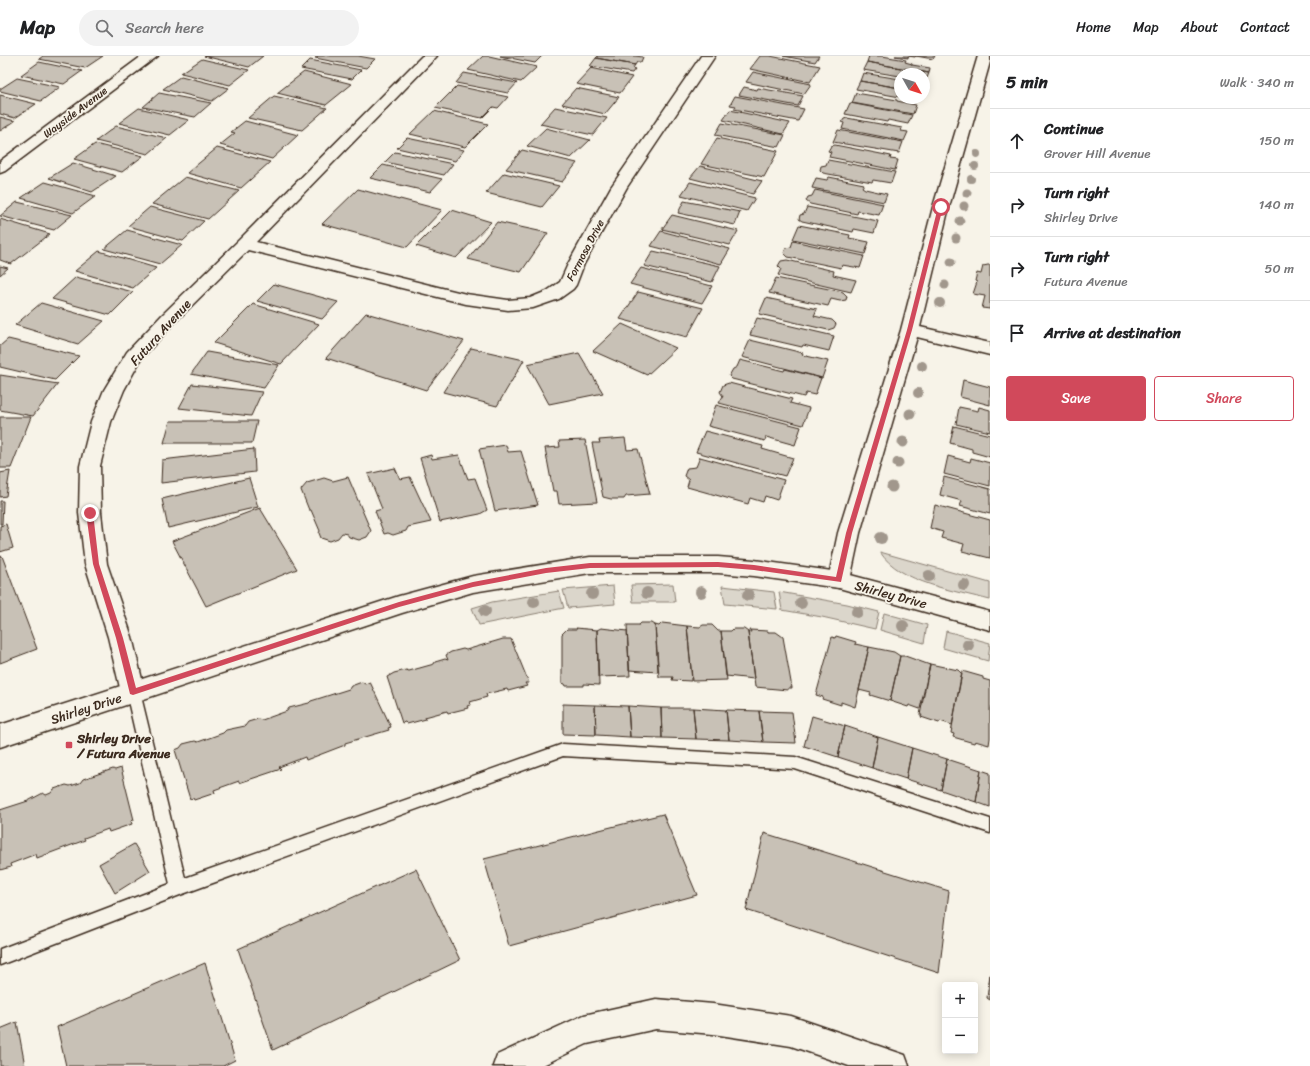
<!DOCTYPE html>
<html lang="en">
<head>
<meta charset="utf-8">
<style>
	:root { --surface:#fff; --page:#f2f2f2; --text:#202124; --muted:#757577; --line:#e0e0e0; --accent:#d1495b }
	body { margin:0; font-family:Sriracha,sans-serif; background:var(--page); color:var(--text) }
	.controls { position:absolute; right:12px; bottom:12px; display:grid; overflow:hidden; border-radius:4px; box-shadow:0 2px 10px #0003 }
	.controls button { width:36px; height:36px; display:grid; place-items:center; padding:0; border:0; border-bottom:1px solid var(--line); background:var(--surface); color:var(--text); font:20px sans-serif }
	.compass { position:absolute; left:894px; top:12px; width:36px; height:36px; border-radius:50%; background:var(--surface); box-shadow:0 2px 10px #0003; rotate:129deg }
	.stop { position:absolute; width:12px; height:12px; margin:-9px; border:3px solid #d1495b; border-radius:50%; background:#fff }
	.stop.end { background:#d1495b; border-color:#fff; box-shadow:0 1px 4px #0008 }
	.list { margin:0; padding:0; list-style:none }
	h2 { display:flex; justify-content:space-between; align-items:center; height:52px; margin:0; padding:0 16px; font-size:17px }
	h2 small { font-size:13px; font-weight:400; color:var(--muted) }
	.list li { display:grid; grid-template-columns:26px 1fr auto; gap:12px; align-items:center; box-sizing:border-box; height:64px; padding:0 16px; border-top:1px solid var(--line) }
	.list b { display:block; font-size:15px; white-space:nowrap }
	.list p { margin:0; font-size:13px; white-space:nowrap; color:var(--muted) }
	.list em { font-size:13px; font-style:normal; color:var(--muted) }
	.actions { display:flex; gap:8px; padding:12px 16px }
	.actions a { flex:1; padding:9px 0; border:1px solid var(--accent); border-radius:4px; text-align:center; font-size:14px; color:var(--accent) }
	.actions .main { background:var(--accent); color:#fff }
	.icon { flex:none; width:22px; height:22px; fill:none; stroke:currentColor; stroke-width:2; stroke-linecap:round; stroke-linejoin:round }
	.map { position:relative; flex:none; width:990px; height:1010px; overflow:hidden }
	header { display:flex; align-items:center; gap:24px; box-sizing:border-box; height:56px; padding:0 20px; background:var(--surface); border-bottom:1px solid var(--line) }
	header strong { font-size:19px }
	nav { display:flex; gap:22px; margin-inline-start:auto; font-size:14px }
	.search { width:280px; height:36px; background:var(--page); display:flex; align-items:center; gap:10px; box-sizing:border-box; padding:0 14px; border-radius:22px; color:var(--muted); font-size:15px }
	main { display:flex }
	aside { flex:1; background:var(--surface) }
	.map>svg:first-child { display:block }
	.green { fill:#dbd6cb; stroke:#8b8074 }
	.building { fill:#c8c1b6; stroke:#3b2a1e }
	.lines { fill:none; stroke-linecap:round; stroke-linejoin:round }
	.service-casing { stroke:#3b2a1e; stroke-width:3 }
	.minor-casing { stroke:#3b2a1e; stroke-width:3 }
	.tertiary-casing { stroke:#3b2a1e; stroke-width:3 }
	.service { fill:#f7f3e8; fill-rule:evenodd }
	.minor { fill:#f7f3e8; fill-rule:evenodd }
	.tertiary { fill:#f7f3e8; fill-rule:evenodd }
	.tree { fill:#a1978c }
	.route { fill:#d1495b }
	.poi-dot { fill:#d1495b; stroke:#f7f3e8; stroke-width:1.5 }
	.labels { text-anchor:middle; stroke-width:3.5; stroke-linejoin:round; paint-order:stroke }
	.far-street-label { font-size:11px; fill:#3b2a1e; stroke:#f7f3e8 }
	.street-label { font-size:13px; fill:#3b2a1e; stroke:#f7f3e8 }
	.poi-label { font-size:13px; font-weight:bold; fill:#3b2a1e; stroke:#f7f3e8; text-anchor:start }
</style>
</head>
<body>
<header>
<strong>Map</strong>
<div class="search"><svg class="icon" aria-label="search" viewBox="0 0 24 24"><circle cx="10" cy="10" r="6"/><path d="M15 15l6 6"/></svg>Search here</div>
<nav><a>Home</a><a>Map</a><a>About</a><a>Contact</a></nav>
</header>
<main>
<div class="map">
<svg width="990" height="1010" viewBox="0 0 990 1010">
	<rect width="100%" height="100%" fill="#f7f3e8"/>
	<filter id="ink" filterUnits="userSpaceOnUse"><feTurbulence type="fractalNoise" baseFrequency=".025" numOctaves="2"/><feDisplacementMap in="SourceGraphic" scale="8" xChannelSelector="R" yChannelSelector="G"/><feConvolveMatrix kernelMatrix="1 2 1 2 8 2 1 2 1" color-interpolation-filters="sRGB"/></filter>
	<g filter="url(#ink)">
		<path class="green" d="M880 496 990 527V544C956 535 900 527 880 496Z
			M673 528 675 546H633L631 529Z
			M613 530 615 548 568 552 563 534Z
			M722 530 774 536 777 553 725 548Z
			M559 535 564 552 479 569 472 552 492 546Z
			M779 536 847 548 879 556 875 573 822 561 782 554Z
			M884 557 927 569 924 587 880 574Z
			M946 575 990 587 988 605 943 592Z"/>
		<path class="building" d="M43 0H103L85 12 39 3Z
			M204 0H263L249 11Z
			M318 0H358L375 3 366 12 315 2Z
			M483 0H489L537 11 521 26 468 14Z
			M500 0H542L535 7Z
			M598 0H635L643 1 641 6H637L635 9 596 2Z
			M760 0H770L820 10 810 26 750 13Z
			M783 0H819L815 6Z
			M869 0H882L906 4 905 6 912 8V9L930 12 929 17 867 6Z
			M895 0H935L933 3 916 0 915 1 908 0V2Z
			M596 2 635 9 633 12 635 13 632 17 590 10Z
			M202 3 249 14 230 29 181 17Z
			M310 4 361 14 352 23 301 13Z
			M39 6 82 15 64 28 21 19Z
			M867 6 929 17 927 22 924 21V18H900V20L863 14Z
			M591 12 632 21 620 37 576 28Z
			M304 16 352 28 326 49 277 37Z
			M753 16 811 28 804 38 746 26Z
			M464 17 517 27 508 37 456 27Z
			M863 17 900 23V32L860 25Z
			M181 20 229 32 212 45 163 33Z
			M17 22 60 31 41 45 0 35V33Z
			M860 25 900 32V41L856 33Z
			M457 30 508 41 498 52 493 51 482 62 435 52Z
			M744 31 757 34 758 32 803 40 798 50 739 39Z
			M576 32 619 41 605 58 562 48Z
			M159 37 211 47 195 61 143 51Z
			M856 37 897 44V45L916 49 913 58 852 47Z
			M0 39 36 48 15 62 0 58Z
			M274 40 327 52 302 74 248 62Z
			M735 40 804 53 798 65 734 53 736 50 730 49Z
			M850 47 912 59 908 68 888 64 887 66 845 58Z
			M555 51 607 62 593 79 540 68Z
			M139 52 189 64 170 79 119 67Z
			M730 54 790 67 783 78 723 64Z
			M434 55 488 68 465 91 410 78Z
			M0 61 15 65 0 75Z
			M847 62 902 72 901 75 908 76 904 85 842 73 844 67 842 66 844 63Z
			M245 65 298 79 272 103 220 89 235 77 231 76Z
			M722 67 785 79 779 91 715 79Z
			M116 70 167 82 148 98 96 85Z
			M546 72 590 84 571 102 527 90Z
			M838 74 903 86 899 97 833 86Z
			M407 82 464 94 455 105 397 92Z
			M717 82 778 95 764 121 701 108Z
			M95 88 143 100 122 116 74 103Z
			M835 89 891 100 890 103 898 104 895 114 829 101 831 96 828 95 831 90Z
			M217 92 270 106 241 132 187 117Z
			M522 94 577 107 562 126 506 113Z
			M395 96 453 108 444 119 385 106Z
			M828 104 861 110 895 116 891 127 873 124 872 126 823 117 820 114 821 110 826 109Z
			M73 107 116 120 92 136 49 122Z
			M383 109 442 123 430 136 370 122Z
			M700 110 762 125 753 138 690 122Z
			M504 117 559 130 542 151 486 137Z
			M185 121 239 135 208 163 152 148Z
			M829 121 864 128 862 131 865 133 887 138 884 146 812 132 816 122 827 124Z
			M45 126 96 140 73 157 21 142Z
			M690 126 755 142 747 155 681 139Z
			M358 133 399 144 400 143 442 154 407 191 322 168Z
			M815 134 883 148 879 159 858 155 857 158 810 148 806 145 808 141 812 140Z
			M684 145 740 156 735 169 678 157Z
			M17 146 72 159 54 174 0 160Z
			M150 151 204 165 183 185 128 170Z
			M807 151 878 165 874 177 854 173 853 176 802 165 799 163 800 159 804 158Z
			M452 154 491 166 456 202 416 190Z
			M672 159 738 175 730 189 662 173Z
			M0 163 50 178 11 208 0 204Z
			M497 166 548 177 521 216 468 203Z
			M799 169 850 179 849 182 869 186 865 198 793 183Z
			M127 174 182 189 160 208 104 193Z
			M661 175 730 193 721 208 651 190Z
			M793 185 864 200 860 212 842 209 841 212 788 201 784 197 786 192 791 191Z
			M99 195 156 212 133 232 75 215Z
			M653 195 720 210 712 226 644 210Z
			M787 204 834 215 833 219 856 224 851 236 778 219 781 213 778 210 781 205Z
			M988 209H990V253L982 252 985 240 973 238 977 226 975 225 977 217 981 218 983 210Z
			M0 210 8 212 0 219Z
			M641 212 712 230 702 247 630 228Z
			M76 221 133 236 110 259 52 243Z
			M776 222 843 236 847 240 846 244 840 245 831 243 828 250 769 237Z
			M274 228 338 246 322 263 257 245Z
			M638 236 703 252 687 281 620 263Z
			M766 242 817 253 814 260 832 264 836 268 834 272 828 274 759 258Z
			M41 247 104 265 78 288 15 269Z
			M253 248 319 268 281 308 214 287Z
			M366 257 464 285 426 334 326 302Z
			M757 262 834 280 829 295 803 289 802 291 750 279Z
			M622 268 676 292 647 319 593 295Z
			M8 283 79 300 55 324 0 311V290Z
			M750 284 803 297 802 299 828 305 822 322 742 301Z
			M471 292 524 304 497 350 443 336Z
			M207 296 279 309 264 332 191 318Z
			M579 297 603 337 549 348 527 308Z
			M740 304 784 315 785 313 821 322 815 339 806 337 804 341 732 323 729 320 733 313 737 311Z
			M0 319 58 328 33 360 0 354Z
			M963 324 990 331V349L960 341Z
			M729 327 792 343 790 347 809 352 803 369 719 347 723 340 720 336 723 329Z
			M192 328 262 336 251 360 179 352Z
			M716 349 801 371 795 389 766 381 765 385 708 370Z
			M959 351 978 355 979 351 990 354V376L956 368Z
			M0 361H31L11 412H0Z
			M170 365H257L252 387H164Z
			M954 370 990 379V401L972 396V393L950 387Z
			M705 375 763 390 762 393 793 402 785 420 696 396Z
			M625 382 627 394 638 393 650 438 626 440 624 443H611L603 441 592 387H600L599 384Z
			M585 384 597 446 559 448 557 435H553L545 392 560 391 559 385Z
			M506 389 508 396 521 395 538 449 495 455 479 393Z
			M254 393 255 416 161 427 162 404Z
			M431 399 432 403 459 399 468 423 475 422 487 454 480 458 440 466 420 402Z
			M948 400 970 406 971 402 990 407V430L944 418Z
			M700 401 784 424 777 444 765 440 763 446 750 442 748 448 687 431 689 424 684 420 687 412 696 411Z
			M395 412 400 423 410 421 431 466 408 471 406 475 393 479 388 477 384 478 375 455 382 453 368 418Z
			M10 415 6 440 0 441V417Z
			M348 421 371 475 367 481 359 484 349 481 347 478 342 477 338 482 330 485 321 482 319 477 320 475 311 454H309L301 434 307 427 324 422 333 425Z
			M944 421 990 433V458L960 450 962 445 940 439Z
			M249 422 258 451 168 472 162 443Z
			M0 445H3L2 468H0Z
			M935 449 990 464V502L962 495 964 488 941 482 943 476 930 472Z
			M260 452 297 513 206 550 172 485Z
			M6 468 13 492 0 496V470Z
			M2 500 37 593 0 607V501Z
			M641 567H652L655 569 658 616 629 614 627 569H639Z
			M662 567 687 570 692 622H691V625L672 624 673 621H659L655 569 659 570Z
			M703 569H712L718 575H721L727 624 692 625 687 570 700 571Z
			M576 572 597 574 599 629 584 628V630H566L565 628 562 627V578L567 573H577Z
			M601 572 627 575 630 620 598 621 597 574Z
			M733 573H744L748 576 754 623 726 620 721 575H731Z
			M750 574 768 575V576H776L783 581 792 632H788V634L755 631 748 576H751Z
			M836 580 856 586 855 588 869 591 855 651 841 646V649L822 643 823 641 816 639 832 581 835 582Z
			M503 583H511L529 627H525L527 630 508 635 507 633 486 638 487 641 470 646 471 649 467 650 468 652 448 657 447 655 425 661 426 663 407 668 405 666 402 667 387 621 394 617 406 614 409 615 434 608 435 606 445 603 448 604 446 599 451 596 463 593 466 594Z
			M869 591 894 596 900 600 890 645 870 639 871 637 859 634Z
			M900 600H905L930 609 920 653 909 649 908 651 890 645Z
			M930 608 958 614 962 618 952 669 940 665 939 667 921 661 922 659H920Z
			M962 615 983 621V623L990 625V682L989 689 975 685 974 687 953 681 954 678 951 677Z
			M362 626 365 628 370 626 391 671 388 672 389 674 345 687V689L306 704 305 701 279 711 281 713 239 727V725L214 734 215 737 194 744 193 742 190 743 175 694 180 692 183 688 195 685 198 686 223 677 226 674 245 670 248 666 258 663 262 664 287 655 289 652 309 647 311 645 349 633 351 630Z
			M563 648 595 649 596 679 563 678Z
			M595 649 628 650 630 681 596 679Z
			M628 650 661 652 662 682 630 681Z
			M661 652H693L696 683 662 682Z
			M693 652 726 654 729 684 696 683Z
			M726 654 759 655 763 686 729 684Z
			M759 655 792 656 796 687 763 686Z
			M812 660 845 670 838 701 804 690Z
			M845 670 878 681 872 712 838 701Z
			M878 681 912 692 906 723 872 712Z
			M912 692 947 703 941 734 906 723Z
			M947 703 981 714 976 746 941 734Z
			M121 712 134 764 131 765 132 768 109 776 108 773 84 782 85 784 37 802 36 798 10 808 11 811 0 814V754L28 745 43 737 46 739 51 737 54 733 66 729 70 730 80 727 83 723 113 713 115 714Z
			M981 714 990 717V751L976 746Z
			M663 758 697 839 509 890 484 803Z
			M764 777 949 835 939 917 746 854Z
			M134 788 150 815 115 837 99 808Z
			M416 813 460 904 273 994 238 893Z
			M205 907 235 1004 223 1010H66L57 971Z
			M990 918V944L987 942Z
			M17 966 25 1010H0V973Z"/>
		<g class="lines">
			<defs>
				<path id="service" d="M133 630 138 632 140 636 185 822 563 688 795 701 990 763V777L795 713 563 700 180 839 0 909V893L170 828 126 636 128 632Z"/>
				<path id="minor" d="M142 0H158L5 115 0 117V105Z
					M422 0H437L256 186 466 238 508 244 530 242 547 235 560 226 568 208 611 131 701 0H715L627 131 584 208 576 229 573 233 559 243 533 252 508 254 466 248 248 194 174 267 141 303 124 334 111 366 100 410 101 457 107 508 132 581 145 636 142 643 133 646 124 643 121 636 108 581 85 508 79 457 80 410 91 366 104 334 127 296 162 259 239 184Z
					M978 0H990V6L949 151 920 271 990 287V299L917 281 860 477 850 524 847 530 839 532 831 530 828 524 838 477 901 274 933 151Z
					M656 943 713 948 791 960 905 999 909 1010H849L791 990 713 978 656 973 587 988 541 1010H493L497 999 584 959Z"/>
				<path id="tertiary" d="M590 501H718L754 504 839 516 990 556V574L839 532 754 520 718 517H590L473 536 402 557 0 691V669L399 540 473 520Z"/>
			</defs>
			<use href="#service" class="service-casing"/>
			<use href="#minor" class="minor-casing"/>
			<use href="#tertiary" class="tertiary-casing"/>
			<use href="#service" class="service"/>
			<use href="#minor" class="minor"/>
			<use href="#tertiary" class="tertiary"/>
		</g>
		<g class="tree">
			<circle cx="977" cy="98" r="4"/>
			<circle cx="975" cy="110" r="4"/>
			<circle cx="971" cy="123" r="4"/>
			<circle cx="967" cy="137" r="4.5"/>
			<circle cx="964" cy="150" r="4.5"/>
			<circle cx="960" cy="165" r="4.5"/>
			<circle cx="956" cy="182" r="4.5"/>
			<circle cx="951" cy="206" r="4.5"/>
			<circle cx="945" cy="229" r="4.5"/>
			<circle cx="940" cy="247" r="5"/>
			<circle cx="922" cy="310" r="5"/>
			<circle cx="918" cy="337" r="5"/>
			<circle cx="910" cy="358" r="5.5"/>
			<circle cx="903" cy="386" r="5.5"/>
			<circle cx="898" cy="407" r="5.5"/>
			<circle cx="892" cy="431" r="5.5"/>
			<circle cx="881" cy="482" r="6"/>
			<circle cx="929" cy="520" r="6"/>
			<circle cx="964" cy="529" r="6"/>
			<circle cx="701" cy="536" r="6"/>
			<circle cx="647" cy="537" r="6"/>
			<circle cx="592" cy="538" r="6"/>
			<circle cx="748" cy="539" r="6"/>
			<circle cx="534" cy="546" r="6"/>
			<circle cx="801" cy="547" r="6"/>
			<circle cx="485" cy="555" r="6"/>
			<circle cx="857" cy="556" r="6"/>
			<circle cx="903" cy="570" r="6"/>
			<circle cx="968" cy="589" r="6"/>
		</g>
	</g>
	<path class="route" d="M941 150 943 151 912 274 852 477 841 526 754 514 718 511 590 512 546 517 473 531 399 551 133 639 130 638 116 582 93 508 86 457 90 455 93 457 99 508 123 582 136 632 399 546 473 526 546 512 590 507 718 506 754 509 836 521 846 477 907 274 938 151Z"/>
	<rect class="poi-dot" x="65" y="685" width="8" height="8" rx="2"/>
	<g class="labels">
		<g class="far-street-label">
			<text transform="translate(75 56) rotate(-37)" y="4">Wayside Avenue</text>
			<text transform="translate(585 194) rotate(-62)" y="4">Formosa Drive</text>
		</g>
		<g class="street-label">
			<text transform="translate(160 276) rotate(-48)" y="5">Futura Avenue</text>
			<text transform="translate(891 538) rotate(15)" y="5">Shirley Drive</text>
			<text transform="translate(86 652) rotate(-18)" y="5">Shirley Drive</text>
		</g>
		<g class="poi-label">
			<text x="77" y="687">Shirley Drive<tspan x="77" dy="15">/ Futura Avenue</tspan></text>
		</g>
	</g>
</svg>
<div class="controls">
<button>+</button>
<button>−</button>
</div>
<svg class="compass" viewBox="-18 -18 36 36"><path d="M0-13l5 13h-10z" fill="#e53935"/><path d="M0 13l5-13h-10z" fill="#757577"/></svg>
<div class="stop" style="left:941px;top:151px"></div>
<div class="stop end" style="left:90px;top:457px"></div>
</div>
<aside>
<h2>5 min<small>Walk · 340 m</small></h2>
<ul class="list">
<li><svg class="icon" aria-label="ahead" viewBox="0 0 24 24"><path d="M12 20V5M6 11l6-6 6 6"/></svg><div><b>Continue</b><p>Grover Hill Avenue</p></div><em>150 m</em></li>
<li><svg class="icon" aria-label="right" viewBox="0 0 24 24"><path d="M7 20v-9h11M14 6l5 5-5 5"/></svg><div><b>Turn right</b><p>Shirley Drive</p></div><em>140 m</em></li>
<li><svg class="icon" aria-label="right" viewBox="0 0 24 24"><path d="M7 20v-9h11M14 6l5 5-5 5"/></svg><div><b>Turn right</b><p>Futura Avenue</p></div><em>50 m</em></li>
<li><svg class="icon" aria-label="arrive" viewBox="0 0 24 24"><path d="M6 21V4h12l-3 4 3 4H6"/></svg><div><b>Arrive at destination</b></div></li>
</ul>
<div class="actions"><a class="main">Save</a><a>Share</a></div>
</aside>
</main>
</body>
</html>
